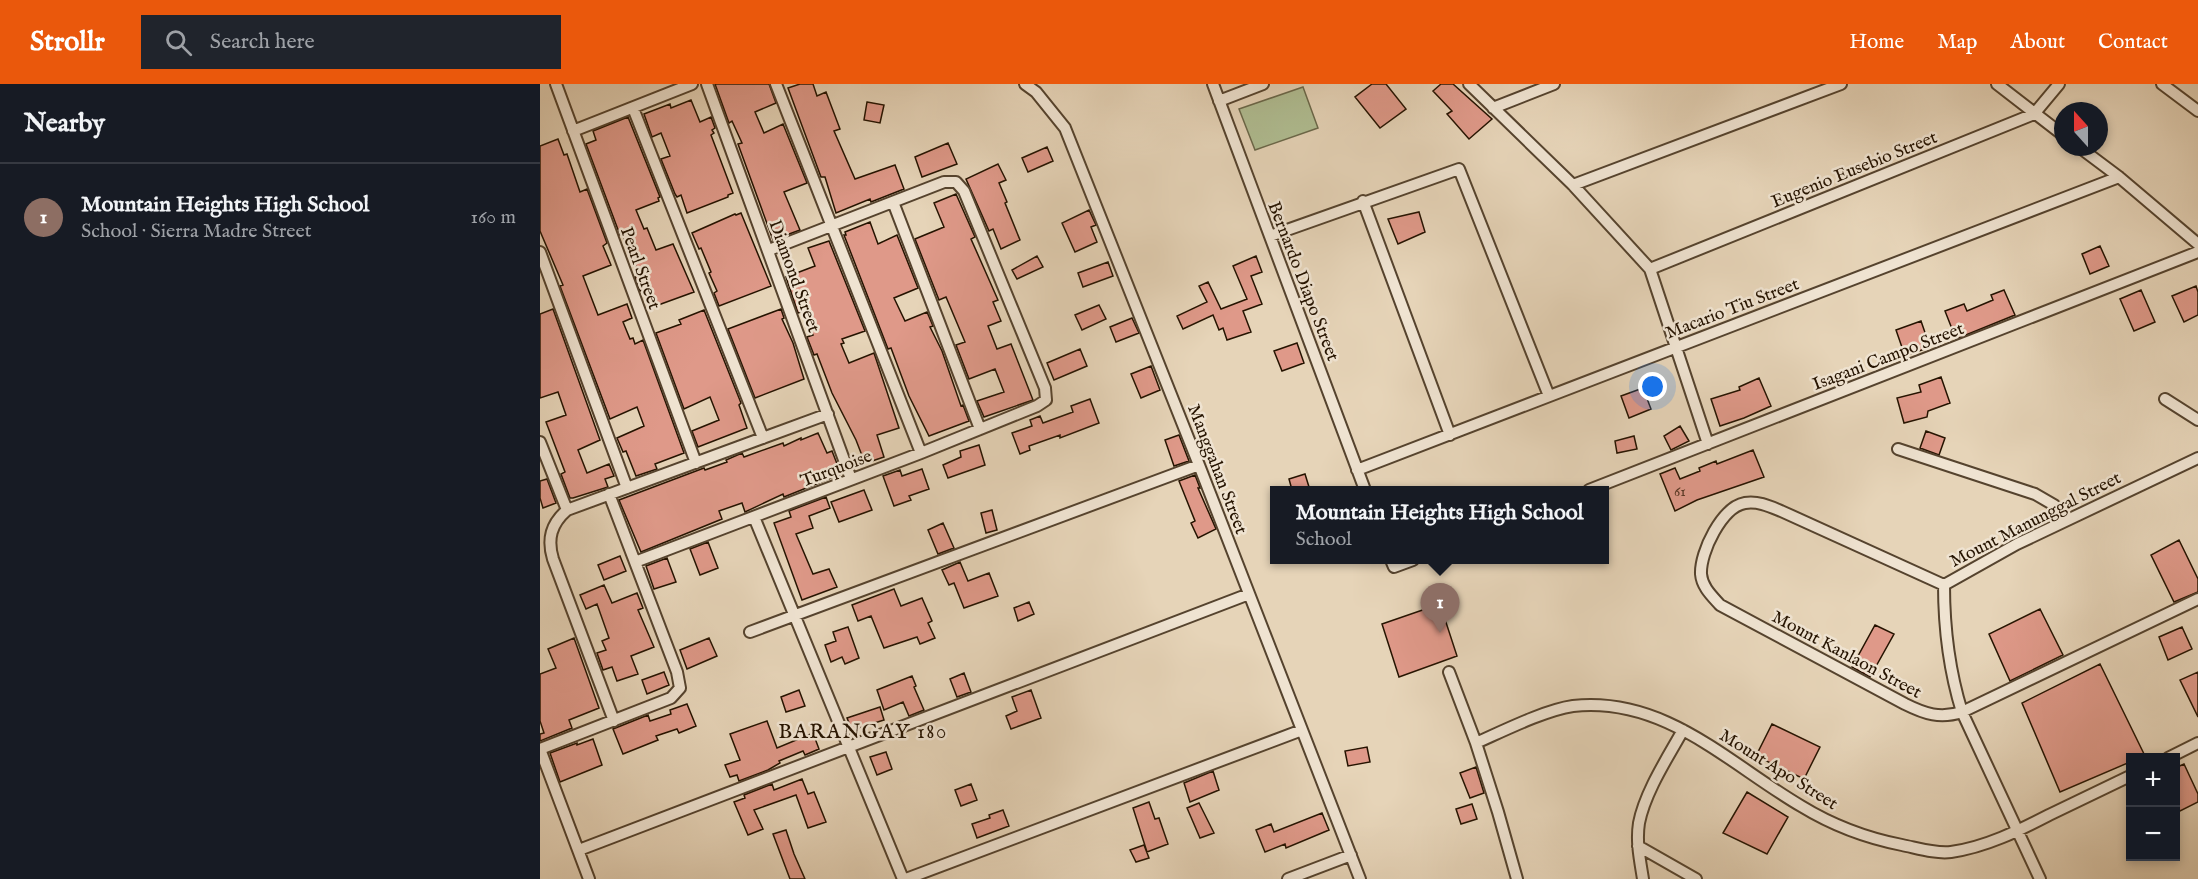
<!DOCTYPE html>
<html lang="en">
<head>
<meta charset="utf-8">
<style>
	:root { --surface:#171b24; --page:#20242c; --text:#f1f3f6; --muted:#9ea1a6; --line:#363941; --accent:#ea580c }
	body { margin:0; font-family:"IM FELL English",serif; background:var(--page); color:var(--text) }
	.controls { position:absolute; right:18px; bottom:18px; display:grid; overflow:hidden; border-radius:0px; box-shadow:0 3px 9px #0003 }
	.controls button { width:54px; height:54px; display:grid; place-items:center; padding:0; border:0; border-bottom:2px solid var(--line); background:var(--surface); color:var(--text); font:30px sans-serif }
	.compass { position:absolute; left:1514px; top:18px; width:54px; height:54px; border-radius:50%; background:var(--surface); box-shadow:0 3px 9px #0003; rotate:339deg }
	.you { position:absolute; left:1113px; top:303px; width:21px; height:21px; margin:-15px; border:4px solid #fff; border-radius:50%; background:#1a73e8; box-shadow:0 0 0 9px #1a73e833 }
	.badge { display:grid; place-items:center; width:39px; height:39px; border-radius:50%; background:var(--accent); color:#fff; font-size:20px; font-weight:700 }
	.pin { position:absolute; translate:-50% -50px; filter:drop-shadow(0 2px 3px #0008) }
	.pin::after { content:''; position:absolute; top:32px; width:21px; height:18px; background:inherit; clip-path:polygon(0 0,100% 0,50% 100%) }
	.popup { position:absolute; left:730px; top:402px; width:339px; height:78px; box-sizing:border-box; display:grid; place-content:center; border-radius:0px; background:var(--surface); filter:drop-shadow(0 2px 4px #0005); font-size:20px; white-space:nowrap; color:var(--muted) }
	.popup b { font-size:22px; color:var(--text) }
	.popup::after { content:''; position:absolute; left:50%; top:100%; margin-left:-12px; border:12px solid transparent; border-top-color:var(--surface) }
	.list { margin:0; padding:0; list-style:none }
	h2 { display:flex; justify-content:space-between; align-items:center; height:78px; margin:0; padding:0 24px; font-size:26px }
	h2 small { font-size:20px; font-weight:400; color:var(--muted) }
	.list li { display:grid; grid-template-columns:39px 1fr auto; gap:18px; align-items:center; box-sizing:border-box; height:108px; padding:0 24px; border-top:2px solid var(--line) }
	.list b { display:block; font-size:22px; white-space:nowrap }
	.list p { margin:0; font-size:20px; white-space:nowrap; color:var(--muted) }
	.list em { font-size:20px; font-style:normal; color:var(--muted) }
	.icon { flex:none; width:33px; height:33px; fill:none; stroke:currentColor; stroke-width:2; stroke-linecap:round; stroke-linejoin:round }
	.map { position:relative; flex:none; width:1658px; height:795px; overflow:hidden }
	header { display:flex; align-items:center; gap:36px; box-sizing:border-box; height:84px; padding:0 30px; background:var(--accent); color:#fff }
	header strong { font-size:28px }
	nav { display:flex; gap:33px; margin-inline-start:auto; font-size:21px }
	.search { width:420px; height:54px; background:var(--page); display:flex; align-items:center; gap:15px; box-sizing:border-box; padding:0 21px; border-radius:0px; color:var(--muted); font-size:22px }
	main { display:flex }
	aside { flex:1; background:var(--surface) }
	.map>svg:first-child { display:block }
	.green { fill:#b0be93; stroke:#6a684a; stroke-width:1.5 }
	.building { fill:#df9989; stroke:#251300; stroke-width:1.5 }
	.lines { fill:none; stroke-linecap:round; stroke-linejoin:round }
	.minor-casing { stroke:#55432e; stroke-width:14 }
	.minor { stroke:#efe3d1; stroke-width:10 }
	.labels { text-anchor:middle; stroke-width:5; stroke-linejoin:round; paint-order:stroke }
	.number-label { font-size:15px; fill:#543422 }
	.street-label { font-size:18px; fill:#251300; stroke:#efe3d1 }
	.quarter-label { font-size:21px; letter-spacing:1.5px; fill:#251300; stroke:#efe3d1 }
</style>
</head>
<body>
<header>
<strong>Strollr</strong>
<div class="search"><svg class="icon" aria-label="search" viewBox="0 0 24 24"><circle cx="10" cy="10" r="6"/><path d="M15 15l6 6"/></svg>Search here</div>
<nav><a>Home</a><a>Map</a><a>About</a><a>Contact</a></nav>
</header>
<main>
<aside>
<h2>Nearby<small></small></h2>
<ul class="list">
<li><span class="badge" style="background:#8d6e63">1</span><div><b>Mountain Heights High School</b><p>School · Sierra Madre Street</p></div><em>160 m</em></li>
</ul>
</aside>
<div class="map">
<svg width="1658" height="795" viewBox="0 0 1658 795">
	<rect width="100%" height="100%" fill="#e6d4b8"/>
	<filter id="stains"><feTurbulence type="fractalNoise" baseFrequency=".00333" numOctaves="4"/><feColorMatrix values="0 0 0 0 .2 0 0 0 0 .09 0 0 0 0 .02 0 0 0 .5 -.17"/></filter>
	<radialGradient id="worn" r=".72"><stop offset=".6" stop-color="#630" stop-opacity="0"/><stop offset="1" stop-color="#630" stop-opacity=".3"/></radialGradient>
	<path class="green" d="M763 3 778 44 715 66 699 25Z"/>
	<path class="building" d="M175 0H229L236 19 215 28 224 49 243 40 267 99 244 108 260 146 233 156 198 60 202 59 192 37 189 39Z
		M260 0H273L277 12 286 8 300 45 294 47 315 95 355 81 364 105 331 118 330 115 296 129 285 93H281L248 4Z
		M832 0H846L866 25 840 44 815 13Z
		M901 0H913L952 35 929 55 907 30 912 27 893 7Z
		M151 16 160 38 171 33 175 44 172 46 174 49 171 51 193 109 188 111V113L147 129 141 111 137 113 135 110 121 75 130 72 121 49 112 53 104 30 130 20 131 24Z
		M327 18 344 21 340 39 324 36Z
		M88 33 120 113 118 114 119 117 96 126 104 145 107 144 116 166 133 160 154 208 110 224 103 205 100 207 95 193 100 192 82 150 80 151 46 60 56 56 53 47Z
		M18 55 24 71 27 70 40 108 47 105 67 159 63 162 71 181 43 192 58 231 87 220 92 234 83 238 90 255 93 254 95 260 103 256 144 369 115 380 117 385 96 392 86 367 83 368 77 354 104 342 97 323 70 335 20 202 23 201 0 147V62Z
		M408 59 417 80 382 93 375 73Z
		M507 63 513 77 488 88 482 74Z
		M458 80 466 96 459 99 467 118 465 119 480 156 461 165 453 145 449 147 426 95Z
		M416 110 435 153 431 155 458 216 453 218 461 237 448 242 457 265 471 260 493 316 444 333 437 317 464 308 455 285 429 295 416 261 425 258 406 213 399 216 375 155 404 143 394 119Z
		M549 126 556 141 551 143 557 158 535 168 522 139Z
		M879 128 885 148 858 160 848 135Z
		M201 129 231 202 179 222 174 209 177 207 169 189 171 188 161 164 159 165 152 149 195 130 196 131Z
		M330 138 338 160 357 151 378 204 354 214 365 237 387 228 393 242 390 243 402 267 421 322 423 321 429 337 389 352 369 312 351 264 348 265 304 151H306L305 148Z
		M289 157 325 247 302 255 304 259 301 260 309 279 334 269 359 344 337 351 344 373 332 377 330 372 323 374 316 356 292 309 277 270 274 271 267 253 273 251 263 227 258 229 246 193 275 182 268 164Z
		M1560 162 1569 182 1550 190 1542 170Z
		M497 172 503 183 477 195 472 186Z
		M716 172 722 188 711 192 722 220 703 227 711 248 687 256 683 244 679 246 673 231 643 245 637 232 667 218 659 202 668 198 681 225 707 215 693 182Z
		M568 178 573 192 543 203 538 189Z
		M1656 202 1658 208V231L1644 238 1632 212Z
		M1464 206 1475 231 1416 255 1405 227 1424 220 1427 227 1453 216 1451 211Z
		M1601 206 1615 238 1594 247 1580 215Z
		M559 221 566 235 542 246 535 231Z
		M13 225 60 356 38 366 47 389 69 380 74 392 65 395 68 403 33 414H30L21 390 25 388 6 338 26 331 18 308 0 314V230Z
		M241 225 244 234 242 235 253 259 264 295 215 314 188 245Z
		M164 226 201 319 199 321 207 344 158 363 152 347 179 336 170 313 144 325 116 249 141 240 139 236Z
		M592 234 599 249 576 258 570 243Z
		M1381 237 1390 263 1365 272 1356 246Z
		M757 259 764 279 742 287 734 267Z
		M540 265 547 282 514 296 507 279Z
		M611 282 620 306 601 314 591 290Z
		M1401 293 1410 319 1388 327 1387 333 1364 339 1357 314 1381 308 1379 301Z
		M1219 294 1231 322 1204 334 1180 342 1171 315 1200 306 1199 303Z
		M1103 304 1111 325 1089 334 1081 312Z
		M550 315 559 339 520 354V351L489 362 490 366 480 370 472 349 492 342 490 336 500 332 503 339 533 328 531 322Z
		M1140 342 1149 357 1131 366 1124 352Z
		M1386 347 1405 354 1399 371 1380 364Z
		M278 349 287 369 292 367 301 390 244 413 243 410 205 428 202 419 179 427 182 435 101 468 79 416 164 384 165 386 187 378 186 376 202 369 204 373 243 359 244 362 261 354V356Z
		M639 351 649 377 634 382 625 356Z
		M1094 352 1097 365 1077 369 1075 357Z
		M439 361 445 381 408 394 403 381 421 373 420 367Z
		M1213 366 1224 393 1157 416 1135 427 1120 390 1135 384 1140 395 1160 387 1159 384 1176 377 1177 380Z
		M382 385 389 405 369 412 371 416 354 422 343 392 360 386 362 392Z
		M765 390 769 403 752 406 749 395Z
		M655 391 660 404H658L676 445 658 454 651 439 655 437 639 397Z
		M7 395 16 419 3 424 0 414V397Z
		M324 406 332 426 299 438 291 418Z
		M286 413 290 424 269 432 273 444 256 450 273 490 289 485 297 503 262 516 234 439 251 433 249 427Z
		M452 426 457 446 446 449 441 429Z
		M403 439 414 464 398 470 388 446Z
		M1639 456 1658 495V508L1634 518 1611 471Z
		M168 458 178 484 160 491 150 465Z
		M80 472 86 487 64 496 58 481Z
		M127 474 136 498 114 505 106 482Z
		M420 478 428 497 449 489 458 512 424 524 414 499 409 501 402 486Z
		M64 501 72 519 97 509 103 524 98 526 114 563 91 572 98 590 77 597 72 583 63 586 57 569 66 566 62 557 69 554 57 520 46 525 40 511Z
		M354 505 361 522 382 514 392 537 388 539 395 554 380 560 377 553 344 564 331 532 318 537 312 521Z
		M489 518 494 530 478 537 474 524Z
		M900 520 917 572 859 593 842 540Z
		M1500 525 1523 571 1470 597 1449 550Z
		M1335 541 1354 550 1330 593 1312 583Z
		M308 543 319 574 305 580 302 573 291 578 285 561 296 557 293 548Z
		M1642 543 1652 565 1628 576 1619 553Z
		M34 554 59 624 29 636 32 644 0 657V650L4 649 0 637V590L16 584 8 565Z
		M169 554 177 572 147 585 140 566Z
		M1560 580 1606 674H1590V678L1520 708 1482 619Z
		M124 588 129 601 107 610 102 596Z
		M1658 588V633L1640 596Z
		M424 589 431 608 417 613 410 595Z
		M372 592 376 602 374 603 384 626 369 632 363 618 344 626 337 606Z
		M259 606 265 622 246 628 241 613Z
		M491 606 501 634 471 645 466 632 477 627 472 613Z
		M147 620 156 642 139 649 137 645 116 652 118 656 83 670 73 645 108 631 110 637 131 630 130 626Z
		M340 623 344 636 312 646 307 634Z
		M227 637 237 664 273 649 279 665 265 671 263 667 239 677 240 679 228 686 199 697 197 691 190 693 185 681 200 676 190 650Z
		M1232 640 1280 663 1264 695 1216 672Z
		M53 655 62 681 20 698 10 669 37 659V661Z
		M827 663 830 678 808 682 805 667Z
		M346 668 352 685 337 691 330 673Z
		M1644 680 1658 710V718L1640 727 1635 717V684Z
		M936 683 944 709 930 714 920 689Z
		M673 687 679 706 650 718 644 699Z
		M262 695 268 710 274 708 286 738 268 744 256 711 214 726 223 745 208 751 194 718 205 714 204 711 232 700 234 706Z
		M431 700 437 716 421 722 415 706Z
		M1207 708 1248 733 1227 770 1183 749Z
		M609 718 615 735 619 734 628 760 607 768 593 724Z
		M659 719 674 749 660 754 647 724Z
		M932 720 937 735 921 740 916 725Z
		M463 726 469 742 437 754 432 740 450 734 449 731Z
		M782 729 789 746 746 764 745 760 725 768 716 746 731 740 734 748Z
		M246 746 254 770 265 795H250L233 750Z
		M604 761 609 774 596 778 590 766Z"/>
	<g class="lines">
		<defs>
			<path id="minor" d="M16 0 156 379
				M167 0 311 395
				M236 0 381 369
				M485 0 496 8 525 44 659 381 820 795
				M673 0 825 406
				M929 0 1033 101 1110 185 1168 360
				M1457 0 1523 51
				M1622 0 1658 27
				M679 17 723 0
				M93 24 223 354
				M953 24 1014 0
				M33 47 152 0
				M1539 63 1579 93 1658 160
				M1033 101 1301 0
				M823 117 910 351
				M353 118 440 345
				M730 152 919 85 1009 312
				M0 168 87 404
				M1110 185 1494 30 1519 0
				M1625 315 1658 336
				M0 358 27 426
				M1358 365 1495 410 1514 421 1527 435
				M817 386 1579 93
				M1049 406 1658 168
				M214 433 363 795
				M851 476 854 483 873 476
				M95 478 381 369 497 322 506 316 505 304 424 107 416 98H404L229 166
				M1404 501 1241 427C1229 422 1218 417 1205 419 1182 423 1160 468 1161 490 1162 503 1172 512 1180 521L1365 620C1385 630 1400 635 1422 628L1658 515
				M1404 501C1404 545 1409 586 1422 628L1500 795
				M1404 501 1477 460 1658 374
				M210 548 659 381
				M909 588 936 659 958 728 977 795
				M74 637 13 475C7 455 11 440 27 426L288 330
				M936 659C963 647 1005 626 1033 622 1125 612 1189 680 1261 722 1292 741 1326 754 1362 761 1377 764 1396 770 1411 768 1446 763 1478 747 1509 731 1536 718 1563 705 1590 692
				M0 665 131 614 140 604 137 588 69 410
				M0 665 49 795
				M1628 674 1658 659
				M1098 762 1156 795
				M39 766 709 510
				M366 795 762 646
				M748 795 811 771
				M1103 795C1100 776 1096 758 1099 739 1105 708 1128 673 1143 646"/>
		</defs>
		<use href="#minor" class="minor-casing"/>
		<use href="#minor" class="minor"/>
	</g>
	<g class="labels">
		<g class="number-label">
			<text x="1140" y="412">61</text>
		</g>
		<g class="street-label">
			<text transform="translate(1314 85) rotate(-22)" y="6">Eugenio Eusebio Street</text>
			<text transform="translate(101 184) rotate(70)" y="6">Pearl Street</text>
			<text transform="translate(255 192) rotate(70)" y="6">Diamond Street</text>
			<text transform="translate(764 197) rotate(69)" y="6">Bernardo Diapo Street</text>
			<text transform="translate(1192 224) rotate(-21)" y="6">Macario Tiu Street</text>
			<text transform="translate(1348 272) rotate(-21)" y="6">Isagani Campo Street</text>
			<text transform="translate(296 384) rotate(-21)" y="6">Turquoise</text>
			<text transform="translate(678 385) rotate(69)" y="6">Manggahan Street</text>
			<text transform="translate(1495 435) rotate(-27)" y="6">Mount Manunggal Street</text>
			<text transform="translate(1307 570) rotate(28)" y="6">Mount Kanlaon Street</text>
			<text transform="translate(1239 685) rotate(32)" y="6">Mount Apo Street</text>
		</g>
		<g class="quarter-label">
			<text x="323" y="654">BARANGAY 180</text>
		</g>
	</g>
	<rect width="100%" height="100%" filter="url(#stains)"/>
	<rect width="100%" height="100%" fill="url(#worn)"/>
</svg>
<div class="controls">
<button>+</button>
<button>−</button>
</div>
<svg class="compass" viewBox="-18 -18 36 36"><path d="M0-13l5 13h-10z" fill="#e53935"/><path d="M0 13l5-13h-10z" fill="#9ea1a6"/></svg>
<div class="you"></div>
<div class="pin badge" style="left:900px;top:549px;background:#8d6e63">1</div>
<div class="popup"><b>Mountain Heights High School</b>School</div>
</div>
</main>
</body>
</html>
